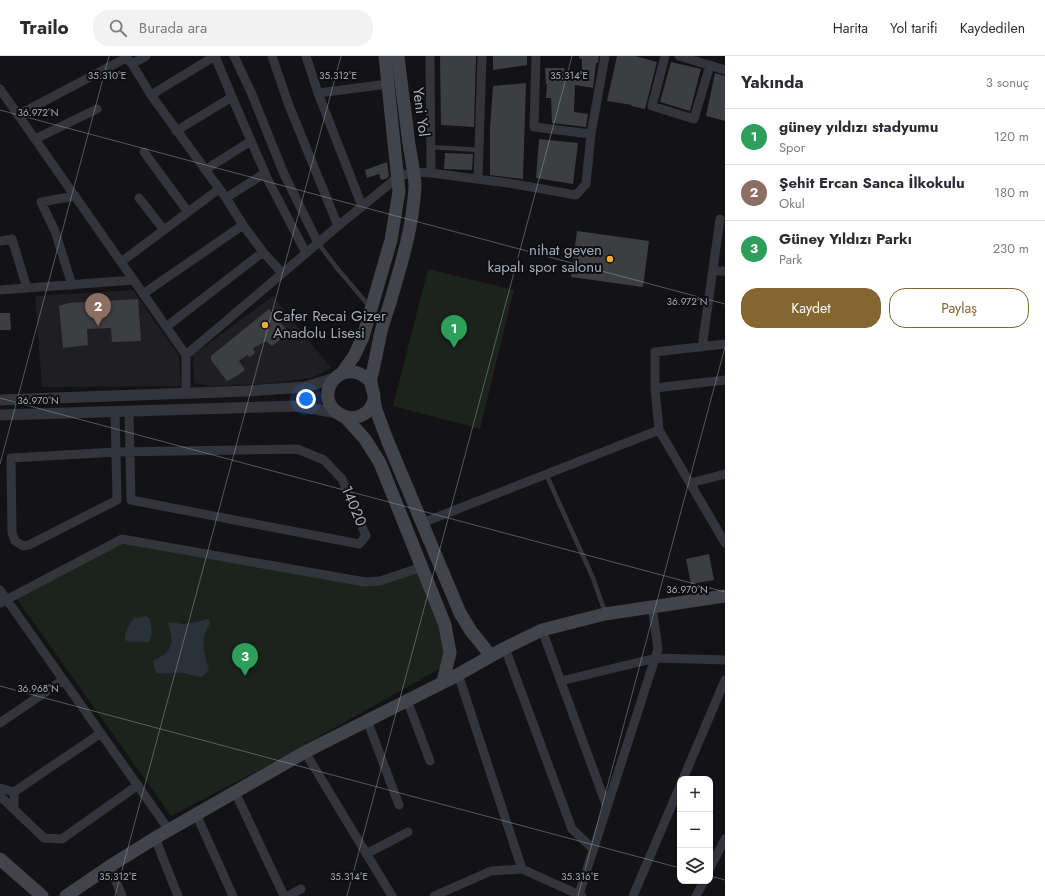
<!DOCTYPE html>
<html lang="tr">
<head>
<meta charset="utf-8">
<style>
	:root { --surface:#fff; --page:#f2f2f3; --text:#2b2b33; --muted:#7c7c81; --line:#e1e1e2; --accent:#856630 }
	body { margin:0; font-family:Jost,sans-serif; background:var(--page); color:var(--text) }
	.controls { position:absolute; right:12px; bottom:12px; display:grid; overflow:hidden; border-radius:8px; box-shadow:0 1px 3px #0004 }
	.controls button { width:36px; height:36px; display:grid; place-items:center; padding:0; border:0; border-bottom:1px solid var(--line); background:var(--surface); color:var(--text); font:20px sans-serif }
	.you { position:absolute; left:306px; top:343px; width:14px; height:14px; margin:-10px; border:3px solid #fff; border-radius:50%; background:#1a73e8; box-shadow:0 0 0 6px #1a73e833 }
	.badge { display:grid; place-items:center; width:26px; height:26px; border-radius:50%; background:var(--accent); color:#fff; font-size:13px; font-weight:700 }
	.pin { position:absolute; translate:-50% -33px; filter:drop-shadow(0 1px 2px #0008) }
	.pin::after { content:''; position:absolute; top:21px; width:14px; height:12px; background:inherit; clip-path:polygon(0 0,100% 0,50% 100%) }
	.list { margin:0; padding:0; list-style:none }
	h2 { display:flex; justify-content:space-between; align-items:center; height:52px; margin:0; padding:0 16px; font-size:17px }
	h2 small { font-size:13px; font-weight:400; color:var(--muted) }
	.list li { display:grid; grid-template-columns:26px 1fr auto; gap:12px; align-items:center; box-sizing:border-box; height:56px; padding:0 16px; border-top:1px solid var(--line) }
	.list b { display:block; font-size:15px; white-space:nowrap }
	.list p { margin:0; font-size:13px; white-space:nowrap; color:var(--muted) }
	.list em { font-size:13px; font-style:normal; color:var(--muted) }
	.actions { display:flex; gap:8px; padding:12px 16px }
	.actions a { flex:1; padding:9px 0; border:1px solid var(--accent); border-radius:16px; text-align:center; font-size:14px; color:var(--accent) }
	.actions .main { background:var(--accent); color:#fff }
	.icon { flex:none; width:22px; height:22px; fill:none; stroke:currentColor; stroke-width:2; stroke-linecap:round; stroke-linejoin:round }
	.map { position:relative; flex:none; width:725px; height:840px; overflow:hidden }
	header { display:flex; align-items:center; gap:24px; box-sizing:border-box; height:56px; padding:0 20px; background:var(--surface); border-bottom:1px solid var(--line) }
	header strong { font-size:19px }
	nav { display:flex; gap:22px; margin-inline-start:auto; font-size:14px }
	.search { width:280px; height:36px; background:var(--page); display:flex; align-items:center; gap:10px; box-sizing:border-box; padding:0 14px; border-radius:16px; color:var(--muted); font-size:15px }
	main { display:flex }
	aside { flex:1; background:var(--surface) }
	.map>svg:first-child { display:block }
	.built { fill:#1f1f22 }
	.green { fill:#1b231c }
	.water { fill:#293239 }
	.building { fill:#3d3e42 }
	.lines { fill:none; stroke-linecap:round; stroke-linejoin:round }
	.service { stroke:#34353a; stroke-width:4.5 }
	.minor { stroke:#34353a; stroke-width:9 }
	.tertiary { stroke:#34353a; stroke-width:11 }
	.secondary { stroke:#42444a; stroke-width:13 }
	.ticks { fill:none; stroke:#a5aab6; stroke-width:1; stroke-opacity:0.45 }
	.poi-dot { fill:#f4ad2c; stroke:#0e0e10; stroke-width:1.5 }
	.labels { text-anchor:middle; stroke-width:4; stroke-linejoin:round; paint-order:stroke }
	.street-label { font-size:15px; fill:#a5aab6; stroke:#0e0e10 }
	.poi-label { font-size:15px; fill:#a5aab6; stroke:#0e0e10; text-anchor:end }
	.ticks-label { font-size:10px; text-anchor:middle; fill:#a5aab6; stroke:#0e0e10; stroke-width:4; stroke-linejoin:round; paint-order:stroke }
</style>
</head>
<body>
<header>
<strong>Trailo</strong>
<div class="search"><svg class="icon" aria-label="search" viewBox="0 0 24 24"><circle cx="10" cy="10" r="6"/><path d="M15 15l6 6"/></svg>Burada ara</div>
<nav><a>Harita</a><a>Yol tarifi</a><a>Kaydedilen</a></nav>
</header>
<main>
<div class="map">
<svg width="725" height="840" viewBox="0 0 725 840">
	<rect width="100%" height="100%" fill="#131315"/>
	<path class="built" d="M133 234 179 300 181 330 42 331 35 240Z
		M273 240 331 312 311 322 275 327 210 330 194 327 193 299Z"/>
	<path class="green" d="M428 213 514 234 480 373 393 350Z
		M122 483 353 528 422 511 447 592 443 611 263 712 171 760 17 543Z"/>
	<path class="water" d="M146 560 149 562C152 570 153 579 149 586H129L125 584C124 577 130 567 134 561L139 562Z
		M208 563 210 566C209 571 206 573 205 578 201 589 206 604 209 614L202 621C195 621 190 618 183 617 174 615 165 619 157 617L155 614 153 605C165 599 174 593 171 578 170 574 168 570 168 566L183 568 196 566Z"/>
	<path class="building" d="M440 0H476L474 71 441 69Z
		M493 0H527V9L493 14Z
		M579 0H599L598 7H596L593 32 575 29 574 56 588 58 586 71 552 67 551 42H546L547 28H546L545 12H564L566 19 582 21V3L579 2Z
		M617 0H635L657 6 645 53 631 50 632 49 607 45Z
		M671 6 701 13 690 55 660 46Z
		M715 17 725 20V65L706 60Z
		M526 27 523 123 490 119V72L493 30Z
		M539 83 578 87 573 128 536 122Z
		M445 97 473 98 472 114 444 113Z
		M387 106 389 120 386 123 381 124 379 118 367 122 365 114Z
		M577 175 649 185 643 231 571 221Z
		M138 243 141 285 112 286 111 272 87 273 88 289 63 292 59 250 68 247Z
		M269 253 289 277 272 290 266 285 253 292 255 297 250 301 247 299 239 305 245 314 235 321 227 325 211 304V300Z
		M0 257H10L11 274H0Z
		M709 498 714 524 691 528 686 503Z"/>
	<g class="lines">
		<path class="service" d="M431 91 479 94
			M318 187 336 211 370 251
			M546 418 593 522 605 556"/>
		<path class="minor" d="M125 0 132 8 151 39 226 142 243 169 263 196 282 217
			M215 0 232 41 268 124 306 197
			M234 0 251 36 284 118 318 187
			M272 0 288 47 338 170
			M306 0 318 37 362 150
			M430 0 431 117
			M536 0 534 71 591 78
			M665 0 652 50 694 63 710 9
			M679 0 725 14
			M132 8 146 0
			M0 33 186 299V337
			M318 37 388 28
			M151 39 215 0
			M18 59 126 2
			M176 75 232 41
			M35 83 97 53
			M144 96 188 156
			M205 114 251 85
			M478 123 482 0
			M139 142 164 174
			M226 142 265 117
			M0 185 12 183 27 232
			M121 206 219 133
			M713 215H725
			M72 229 55 175 41 146 75 140
			M0 234 134 224
			M143 238 243 169
			M166 271 263 196
			M725 288 655 296V332L659 374 725 487
			M702 291 720 163
			M186 299 338 170 398 121 413 116 431 117 508 127 576 139 586 128 591 78 605 0
			M655 332 725 324
			M115 355 117 444
			M129 355 131 444
			M690 427 725 418
			M117 444 29 489 23 490 15 485 12 476 11 402 116 396 297 393 324 404 342 423 366 480 359 488 131 444
			M422 467 659 374
			M0 534 169 774
			M0 547 122 483 365 526 380 525 422 511
			M542 574 607 751
			M505 592 572 773 593 793
			M458 618 522 813
			M561 625 656 602 725 604
			M407 644 430 705
			M367 664 399 749
			M0 667 63 624
			M305 696 392 840
			M683 723 725 624
			M0 732 14 736V753
			M14 736 101 677
			M235 736 284 840
			M0 740 44 782 62 783 138 729
			M196 758 233 840
			M155 782 178 840
			M366 798 408 776
			M110 810 122 840
			M710 812 725 783
			M579 838 658 593 652 550
			M288 840 301 833
			M434 840 491 815 522 813 582 840
			M633 840 680 730
			M696 840 704 825"/>
		<path class="tertiary" d="M0 344 248 335 305 331 335 322
			M0 359 299 350 337 357"/>
		<path class="secondary" d="M342 317 354 300 363 281 391 184 399 135 385 0
			M371 326C343 296 311 339 338 357 351 367 370 360 374 344 375 336 371 333 371 326 370 323 372 318 373 314 375 305 377 295 379 285 381 272 386 259 390 247 398 218 408 189 412 159 413 150 415 138 415 129 414 113 410 97 408 81 405 54 401 27 398 0
			M374 344 376 354 388 386 460 557 471 575 491 600
			M345 361 365 383 380 407 445 569 450 597 443 625
			M0 803 42 840
			M66 840 110 810 155 782 305 696 452 622 505 592 542 574 605 558 725 540"/>
	</g>
	<path class="ticks" d="M0 54 725 248M0 342 725 536M0 408 109 0M0 630 680 812M710 820 725 824M115 840 341 0M347 840 572 0M578 840 725 291"/>
	<g class="poi-dot">
		<circle cx="610" cy="203" r="4"/>
		<circle cx="265" cy="269" r="4"/>
	</g>
	<g class="labels">
		<g class="street-label">
			<text transform="translate(421 56) rotate(83)" y="5">Yeni Yol</text>
			<text transform="translate(354 450) rotate(67)" y="5">14020</text>
		</g>
		<g class="poi-label">
			<text x="602" y="199">nihat geven<tspan x="602" dy="17">kapalı spor salonu</tspan></text>
			<text x="273" y="265" text-anchor="start">Cafer Recai Gizer<tspan x="273" dy="17">Anadolu Lisesi</tspan></text>
		</g>
	</g>
	<g class="ticks-label">
		<text x="107" y="23">35.310°E</text>
		<text x="338" y="23">35.312°E</text>
		<text x="569" y="23">35.314°E</text>
		<text x="38" y="60">36.972°N</text>
		<text x="687" y="249">36.972°N</text>
		<text x="38" y="348">36.970°N</text>
		<text x="687" y="537">36.970°N</text>
		<text x="38" y="636">36.968°N</text>
		<text x="118" y="824">35.312°E</text>
		<text x="349" y="824">35.314°E</text>
		<text x="580" y="824">35.316°E</text>
	</g>
</svg>
<div class="controls">
<button>+</button>
<button>−</button>
<button><svg class="icon" aria-label="layers" viewBox="0 0 24 24"><path d="M12 4l9 5-9 5-9-5zM3 14l9 5 9-5"/></svg></button>
</div>
<div class="you"></div>
<div class="pin badge" style="left:454px;top:292px;background:#2e9e5b">1</div>
<div class="pin badge" style="left:98px;top:270px;background:#8d6e63">2</div>
<div class="pin badge" style="left:245px;top:620px;background:#2e9e5b">3</div>
</div>
<aside>
<h2>Yakında<small>3 sonuç</small></h2>
<ul class="list">
<li><span class="badge" style="background:#2e9e5b">1</span><div><b>güney yıldızı stadyumu</b><p>Spor</p></div><em>120 m</em></li>
<li><span class="badge" style="background:#8d6e63">2</span><div><b>Şehit Ercan Sanca İlkokulu</b><p>Okul</p></div><em>180 m</em></li>
<li><span class="badge" style="background:#2e9e5b">3</span><div><b>Güney Yıldızı Parkı</b><p>Park</p></div><em>230 m</em></li>
</ul>
<div class="actions"><a class="main">Kaydet</a><a>Paylaş</a></div>
</aside>
</main>
</body>
</html>
